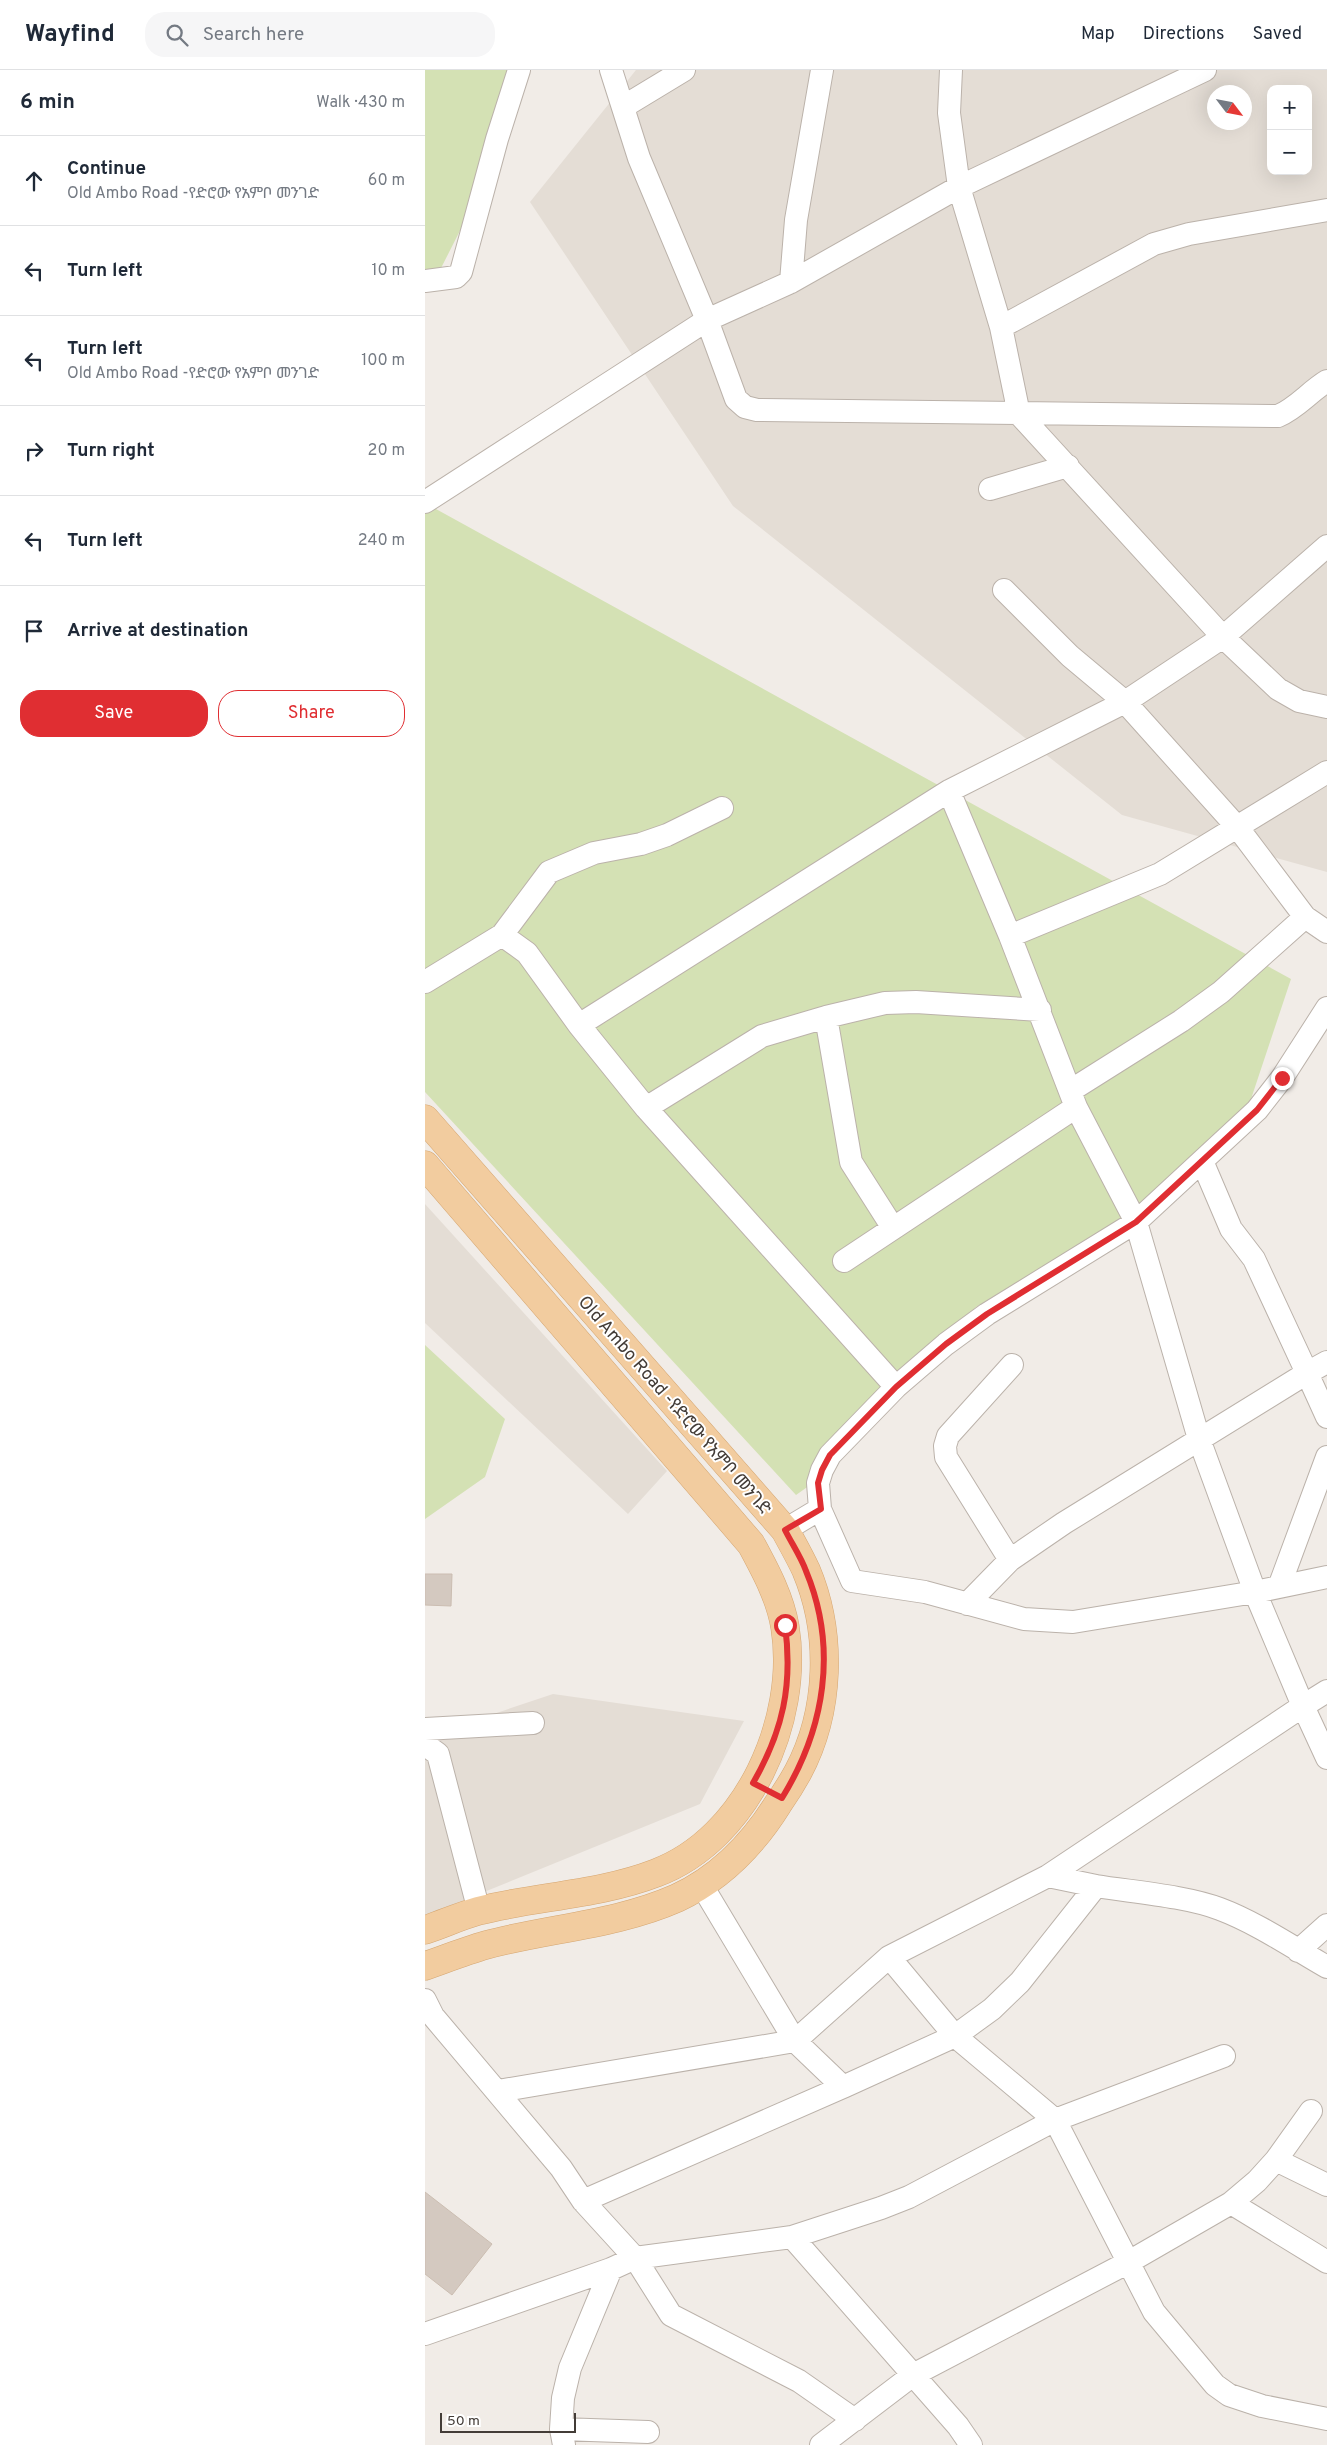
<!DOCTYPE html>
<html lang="en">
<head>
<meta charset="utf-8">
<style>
	:root { --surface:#fff; --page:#f6f6f7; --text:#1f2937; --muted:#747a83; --line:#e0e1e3; --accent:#e02e32 }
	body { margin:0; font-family:Overpass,"Noto Sans Ethiopic",sans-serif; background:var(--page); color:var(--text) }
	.controls { position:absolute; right:15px; top:15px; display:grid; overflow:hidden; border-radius:10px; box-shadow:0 5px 20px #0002 }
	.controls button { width:45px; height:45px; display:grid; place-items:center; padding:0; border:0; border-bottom:1px solid var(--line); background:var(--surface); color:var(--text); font:25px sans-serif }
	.compass { position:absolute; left:782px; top:15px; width:45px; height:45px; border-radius:50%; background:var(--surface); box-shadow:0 5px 20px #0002; rotate:122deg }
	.scale { position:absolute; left:15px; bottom:12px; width:136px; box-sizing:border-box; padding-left:5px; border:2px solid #433c37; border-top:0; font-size:14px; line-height:18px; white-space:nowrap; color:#433c37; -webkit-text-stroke:4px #fff; paint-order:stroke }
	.stop { position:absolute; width:15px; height:15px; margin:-11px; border:4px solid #e02e32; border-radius:50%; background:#fff }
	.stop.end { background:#e02e32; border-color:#fff; box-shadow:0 1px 5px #0008 }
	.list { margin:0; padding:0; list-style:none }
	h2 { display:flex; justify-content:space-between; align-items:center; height:65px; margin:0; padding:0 20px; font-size:21px }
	h2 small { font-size:16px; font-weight:400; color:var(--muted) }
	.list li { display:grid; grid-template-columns:32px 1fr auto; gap:15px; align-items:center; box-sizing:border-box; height:90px; padding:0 20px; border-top:1px solid var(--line) }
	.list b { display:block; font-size:19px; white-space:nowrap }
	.list p { margin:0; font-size:16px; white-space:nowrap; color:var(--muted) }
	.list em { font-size:16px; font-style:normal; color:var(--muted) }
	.actions { display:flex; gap:10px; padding:15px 20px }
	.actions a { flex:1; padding:11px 0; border:1px solid var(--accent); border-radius:20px; text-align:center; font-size:18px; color:var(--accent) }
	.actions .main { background:var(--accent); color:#fff }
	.icon { flex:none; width:28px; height:28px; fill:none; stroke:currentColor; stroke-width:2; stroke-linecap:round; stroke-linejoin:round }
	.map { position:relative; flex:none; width:902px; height:2375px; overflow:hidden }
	header { display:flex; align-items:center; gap:30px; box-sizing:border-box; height:70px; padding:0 25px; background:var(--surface); border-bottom:1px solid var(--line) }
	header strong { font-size:24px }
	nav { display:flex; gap:28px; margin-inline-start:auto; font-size:18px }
	.search { width:350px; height:45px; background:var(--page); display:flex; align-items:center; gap:12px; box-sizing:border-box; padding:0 18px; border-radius:20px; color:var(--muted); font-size:19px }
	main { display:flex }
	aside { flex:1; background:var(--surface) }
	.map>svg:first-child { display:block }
	.residential { fill:#e4ddd5; fill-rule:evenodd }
	.green { fill:#d4e1b4 }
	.building { fill:#d4c9c0; stroke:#cbbdb1 }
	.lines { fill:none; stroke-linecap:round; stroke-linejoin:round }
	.minor-casing { stroke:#bbb2aa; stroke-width:24 }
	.major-casing { stroke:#d5a671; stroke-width:29 }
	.minor { stroke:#fff; stroke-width:22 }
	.major { stroke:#f2cc9f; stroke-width:28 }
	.route { stroke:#e02e32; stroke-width:6 }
	.labels { text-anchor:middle; stroke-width:4; stroke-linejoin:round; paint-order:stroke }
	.street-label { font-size:18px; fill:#433c37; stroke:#fff }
</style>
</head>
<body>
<header>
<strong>Wayfind</strong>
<div class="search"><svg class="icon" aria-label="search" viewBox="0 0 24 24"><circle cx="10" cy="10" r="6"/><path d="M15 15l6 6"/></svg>Search here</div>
<nav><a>Map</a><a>Directions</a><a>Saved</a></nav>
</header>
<main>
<aside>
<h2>6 min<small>Walk · 430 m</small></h2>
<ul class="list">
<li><svg class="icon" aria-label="ahead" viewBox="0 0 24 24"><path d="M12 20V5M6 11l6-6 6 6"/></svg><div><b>Continue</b><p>Old Ambo Road -የድሮው የአምቦ መንገድ</p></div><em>60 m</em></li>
<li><svg class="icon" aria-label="left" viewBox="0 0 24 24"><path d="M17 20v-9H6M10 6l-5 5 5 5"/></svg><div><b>Turn left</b></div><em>10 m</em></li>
<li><svg class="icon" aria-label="left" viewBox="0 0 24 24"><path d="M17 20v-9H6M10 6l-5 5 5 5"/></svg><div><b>Turn left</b><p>Old Ambo Road -የድሮው የአምቦ መንገድ</p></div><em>100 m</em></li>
<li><svg class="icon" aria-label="right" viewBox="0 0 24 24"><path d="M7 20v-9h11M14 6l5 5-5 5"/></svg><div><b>Turn right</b></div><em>20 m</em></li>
<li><svg class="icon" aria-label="left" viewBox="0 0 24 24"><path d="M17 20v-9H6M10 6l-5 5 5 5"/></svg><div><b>Turn left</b></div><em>240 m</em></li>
<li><svg class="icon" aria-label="arrive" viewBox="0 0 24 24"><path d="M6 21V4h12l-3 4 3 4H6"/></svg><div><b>Arrive at destination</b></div></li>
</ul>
<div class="actions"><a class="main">Save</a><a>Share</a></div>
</aside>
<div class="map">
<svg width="902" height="2375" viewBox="0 0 902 2375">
	<rect width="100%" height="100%" fill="#f1ece7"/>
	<path class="residential" d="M211 0H902V802L697 745 308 436 105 132ZM846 19H883V101H846ZM789 22H819V52H789Z
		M0 1134 242 1401 203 1444 0 1253Z
		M128 1624 319 1651 275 1734 0 1846V1667Z"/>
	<path class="green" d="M0 0H105L75 82 14 202 0 223Z
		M0 433 866 909 816 1059 684 1160 551 1237 474 1309 388 1413 371 1425 0 1022Z
		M0 1275 80 1349 60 1407 0 1449Z"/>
	<path class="building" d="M0 1504H27L26 1536 0 1535Z
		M0 2122 67 2174 27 2225 0 2204Z"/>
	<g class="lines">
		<defs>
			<path id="minor" d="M186 0 214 88 282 250 311 329 320 337 332 340 853 346C872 338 884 322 902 311
				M526 0 524 43 534 117 576 257 594 344 798 567 853 619 874 631 902 637
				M198 37 259 0
				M0 211 31 207 36 202 72 69 94 0
				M366 212 371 150 397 0
				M576 257 729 174 764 164 902 140
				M565 419 643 396
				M0 432 282 250 366 212 534 117 780 0
				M579 520 645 586 700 632 813 758 880 847 902 862
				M524 721 585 866
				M77 865 124 802 169 783 216 774 242 765 297 738
				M0 912 77 865 102 883 154 955 221 1038 471 1317
				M401 947 426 1092 468 1158
				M154 955 524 721 700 632 798 567 902 476
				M645 1021 756 951 796 922 880 847
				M221 1038 337 966 401 947 460 933 491 932 615 940
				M777 1091 806 1159 829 1189 882 1303 902 1292
				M419 1191 651 1037
				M395 1439 427 1511 500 1522 599 1549 648 1552 830 1522 902 1507
				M360 1460 395 1439 393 1413 397 1400 405 1385 471 1317 521 1274 562 1244 711 1152 832 1040 857 1008 902 938
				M585 1490 521 1387 520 1376 523 1366 587 1295
				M854 1517 902 1387
				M542 1534 585 1490 639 1453 882 1303 902 1347
				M902 1621 878 1636 902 1688
				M0 1659 108 1653
				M0 1660 2 1676 13 1684 54 1841
				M623 1806 671 1816 595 1912 567 1939 530 1966 630 2050 729 2242 790 2315 804 2325 837 2336 902 2349
				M671 1816C708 1822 761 1826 795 1839 832 1853 867 1877 902 1897
				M873 1881 902 1855
				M0 1930 8 1946 136 2098 158 2131 210 2188 246 2245 374 2311 430 2350
				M418 2017 530 1966 464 1887
				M73 2021 370 1971 464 1887 623 1806 878 1636 830 1522 774 1369 711 1152 651 1037 585 866 735 804 902 702
				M851 2090 902 2115
				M158 2131 418 2017 370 1971 276 1814
				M806 2133 902 2192
				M367 2167 533 2356 546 2375
				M0 2264 186 2199 210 2188 367 2167 456 2138 484 2127 630 2050 799 1986
				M136 2359 138 2328 145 2298 186 2199
				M139 2375 136 2359 223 2362
				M396 2375 488 2305 702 2193 806 2133 832 2111 851 2090 886 2041"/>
			<path id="major" d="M0 1049 360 1460C367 1473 375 1487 381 1500 408 1564 405 1642 373 1702 367 1713 360 1724 353 1734 328 1774 295 1808 252 1828 191 1855 124 1858 61 1875 40 1881 20 1889 0 1896
				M0 1095 326 1474C340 1500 355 1527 360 1557 375 1650 322 1769 231 1803 174 1825 112 1826 53 1841 35 1846 18 1854 0 1860"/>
		</defs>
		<use href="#minor" class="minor-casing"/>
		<use href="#major" class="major-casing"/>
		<use href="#minor" class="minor"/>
		<use href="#major" class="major"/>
	</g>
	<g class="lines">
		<path class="route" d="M360 1555C368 1615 358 1661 328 1713L357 1728C400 1658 413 1578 381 1501 376 1487 367 1474 360 1460L396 1439 393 1413 397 1400 405 1385 471 1317 521 1274 562 1244 711 1152 832 1040 857 1008"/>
	</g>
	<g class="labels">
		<g class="street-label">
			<text transform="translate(250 1335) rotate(49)" y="6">Old Ambo Road -የድሮው የአምቦ መንገድ</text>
		</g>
	</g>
</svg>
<div class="controls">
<button>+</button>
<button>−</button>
</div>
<svg class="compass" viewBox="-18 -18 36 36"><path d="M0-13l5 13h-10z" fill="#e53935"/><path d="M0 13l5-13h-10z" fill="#747a83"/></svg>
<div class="scale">50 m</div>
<div class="stop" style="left:360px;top:1555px"></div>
<div class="stop end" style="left:857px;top:1008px"></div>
</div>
</main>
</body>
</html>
